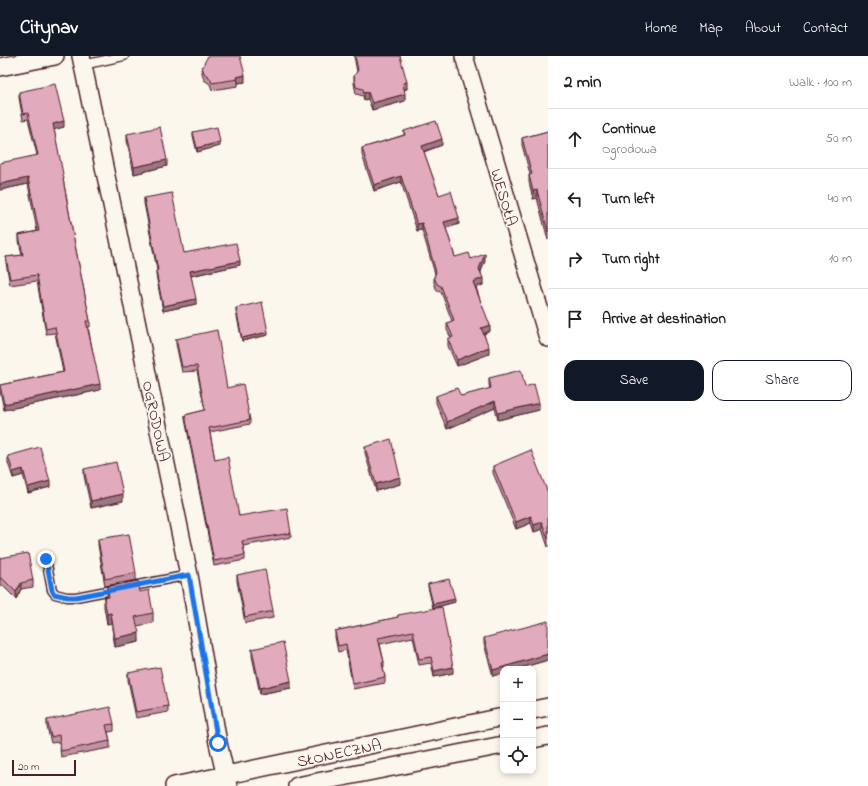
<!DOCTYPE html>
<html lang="en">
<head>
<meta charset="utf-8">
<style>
	:root { --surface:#fff; --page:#f2f2f2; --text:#202124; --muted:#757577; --line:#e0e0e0; --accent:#111827 }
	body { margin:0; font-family:"Indie Flower",sans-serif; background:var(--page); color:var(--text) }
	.controls { position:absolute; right:12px; bottom:12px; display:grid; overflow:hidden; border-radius:8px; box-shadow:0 2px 6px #0003 }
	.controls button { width:36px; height:36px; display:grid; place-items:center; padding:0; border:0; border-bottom:1px solid var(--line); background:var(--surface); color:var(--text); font:20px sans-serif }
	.scale { position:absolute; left:12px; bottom:10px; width:64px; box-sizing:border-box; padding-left:4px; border:2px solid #4a1f2b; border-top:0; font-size:11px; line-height:14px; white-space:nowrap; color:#4a1f2b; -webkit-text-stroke:3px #fbf7ec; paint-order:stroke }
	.stop { position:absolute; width:12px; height:12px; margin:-9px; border:3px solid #1a73e8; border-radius:50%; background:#fff }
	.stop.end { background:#1a73e8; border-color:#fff; box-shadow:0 1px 4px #0008 }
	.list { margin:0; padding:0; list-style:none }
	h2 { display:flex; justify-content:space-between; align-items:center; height:52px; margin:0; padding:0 16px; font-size:17px }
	h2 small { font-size:13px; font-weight:400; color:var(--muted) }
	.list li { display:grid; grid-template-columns:26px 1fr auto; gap:12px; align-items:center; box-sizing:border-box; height:60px; padding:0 16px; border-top:1px solid var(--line) }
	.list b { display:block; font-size:15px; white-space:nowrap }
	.list p { margin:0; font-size:13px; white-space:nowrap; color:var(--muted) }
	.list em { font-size:13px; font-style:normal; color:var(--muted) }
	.actions { display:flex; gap:8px; padding:12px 16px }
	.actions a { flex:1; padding:9px 0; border:1px solid var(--accent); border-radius:12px; text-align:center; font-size:14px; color:var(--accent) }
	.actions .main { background:var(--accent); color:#fff }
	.icon { flex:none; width:22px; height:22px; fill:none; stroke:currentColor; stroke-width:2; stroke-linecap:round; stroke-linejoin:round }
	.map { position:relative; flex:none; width:548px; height:730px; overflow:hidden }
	header { display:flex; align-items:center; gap:24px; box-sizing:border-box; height:56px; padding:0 20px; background:var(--accent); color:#fff }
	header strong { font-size:19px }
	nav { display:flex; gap:22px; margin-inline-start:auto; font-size:14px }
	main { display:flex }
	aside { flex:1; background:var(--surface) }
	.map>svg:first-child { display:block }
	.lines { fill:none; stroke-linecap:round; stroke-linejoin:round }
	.lane-casing { stroke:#4a1f2b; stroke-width:11 }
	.street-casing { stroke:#4a1f2b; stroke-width:20 }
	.lane { stroke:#fbf7ec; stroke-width:8 }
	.street { stroke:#fbf7ec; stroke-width:17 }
	.wall { fill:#c292a3; stroke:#4a1f2b }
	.shaded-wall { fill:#9e7784; stroke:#4a1f2b }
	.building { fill:#e2aabd; stroke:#4a1f2b }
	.route { stroke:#1a73e8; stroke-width:5 }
	.labels { text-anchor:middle; stroke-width:3.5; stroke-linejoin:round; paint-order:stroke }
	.street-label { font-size:16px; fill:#4a1f2b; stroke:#fbf7ec }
</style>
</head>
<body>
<header>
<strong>Citynav</strong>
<nav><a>Home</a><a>Map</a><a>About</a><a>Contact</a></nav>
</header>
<main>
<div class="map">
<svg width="548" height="730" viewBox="0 0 548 730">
	<rect width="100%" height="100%" fill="#fbf7ec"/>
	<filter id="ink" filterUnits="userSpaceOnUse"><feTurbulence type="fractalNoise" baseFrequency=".025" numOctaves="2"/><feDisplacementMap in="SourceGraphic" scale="8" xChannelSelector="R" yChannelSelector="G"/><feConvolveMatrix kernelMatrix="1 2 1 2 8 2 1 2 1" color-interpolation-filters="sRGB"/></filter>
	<g filter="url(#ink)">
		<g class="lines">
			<defs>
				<path id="lane" d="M83 9 124 0
					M46 503 52 534 55 538 67 541H76L117 533
					M128 531 189 519"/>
				<path id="street" d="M81 0 189 519 218 687 228 730
					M464 0 548 282
					M0 11 55 0
					M533 654 548 651
					M533 683 548 680
					M174 730 503 661
					M297 730 503 689"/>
			</defs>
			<use href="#lane" class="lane-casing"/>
			<use href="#street" class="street-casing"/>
			<use href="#lane" class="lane"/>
			<use href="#street" class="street"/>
		</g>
		<path class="wall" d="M354 0H400L407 33 404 34 405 45 372 54 368 43 364 44 363 40 356 38 354 27V20L357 16Z
			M202 11 245 26 238 27V30L212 34 210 28 204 24 202 17Z
			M19 36 64 71 54 73 75 189 90 265V271H88L100 334 4 354 0 335V329L63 316 55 277 46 278 37 225 10 229 6 207V201L22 199 19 185V179L37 175 28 128 0 134 37 99 28 63 23 64 19 42Z
			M404 75 442 89 424 96 439 139 459 168 446 172 455 201 485 205 481 216 483 229 476 231 490 275 484 278 489 298 457 310 448 290V283L451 282 447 274V267L452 265 441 236 437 235 434 227V221L435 218 422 174 417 175 401 126 374 135 362 99V92L404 79Z
			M548 75V184L537 142 533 143 529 126V119L530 118 522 89V82Z
			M193 76 220 90 197 96 193 80Z
			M127 78 167 110 134 118 127 85Z
			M144 142 184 197 240 209 191 220 196 248 163 255 156 219V215L157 214 144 147Z
			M236 252 268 279 242 285 236 256Z
			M176 283 227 332 250 364V368L210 376 215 404 239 460 291 477V481L243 490 245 499V504L214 510 185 363V359L205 354 197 315 182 316 176 288Z
			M489 322 525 331 539 354 498 364 495 352 447 373 436 347V340H461L490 333 489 329Z
			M365 391 400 428 376 435 365 397Z
			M8 400 50 431 28 437 23 419 13 422 8 407Z
			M493 410 548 437V491L542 473 534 476 531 467 516 473 493 417Z
			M84 413 123 445 91 452 84 420Z
			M98 483 136 517V524L105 530 98 489Z
			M0 502 33 524V531L21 533 16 543 2 529 0 530Z
			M237 519 273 555V562L245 567 237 525Z
			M428 528 455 546 433 552 428 531Z
			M107 531 140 536 153 557V567L137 570 139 586 115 591 111 567 107 568 104 551V542L107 541Z
			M398 559 453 617 434 621 431 607 419 609 413 581 380 588 384 606V612H383L385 621V627L353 633 346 594 338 596 335 581V575L398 561Z
			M484 582 548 604 517 613H503L493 620 484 588Z
			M252 593 291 632 260 638 252 600Z
			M128 617 168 650V656L136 662 128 624Z
			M47 664 114 668V675L108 676 110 685V692L61 701 59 686 51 687 47 671Z"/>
		<path class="shaded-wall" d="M245 19V26L238 27 237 21Z
			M407 26V33L403 34V27Z
			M368 36V43L364 44V37Z
			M405 38V45L372 54V47Z
			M64 65V71L53 74V68Z
			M442 83V89L422 96V90Z
			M220 86V90L197 96V92Z
			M167 104V110L134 118V111Z
			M401 120V126L374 135V129Z
			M28 122V128L0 134V128Z
			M537 134V142L533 143V135Z
			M459 162V168L444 173V166Z
			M422 167V174L417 175V168Z
			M485 198V205L479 219V213Z
			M240 205V209L190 220V215Z
			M483 222V229L473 232V226Z
			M196 243V248L163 255V250Z
			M490 269V275L481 279V272Z
			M268 276V279L242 285V282Z
			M489 291V298L457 310V304Z
			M100 328V334L4 354V348Z
			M495 345V352L447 373V366Z
			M539 347V354L498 364V357Z
			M23 413V419L13 422V416Z
			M400 421V428L376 435V428Z
			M50 425V431L28 437V431Z
			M123 438V445L91 452V445Z
			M531 460V467L516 473V466Z
			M542 466V473L534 476V469Z
			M21 527V533L16 543V536Z
			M455 543V546L433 552V548Z
			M111 557V567L107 568V558Z
			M139 577V586L115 591V582Z
			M548 598V604L517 613H503V617L493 620V614Z
			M453 611V617L434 621V615Z
			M291 625V632L260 638V632Z"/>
		<path class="building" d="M208 0H240L245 19 237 21 238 23 212 27 210 22 204 17 202 11Z
			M355 0H400L407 26 403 27 405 38 372 47 368 36 364 37 363 33 356 31 354 20 358 14Z
			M55 28 64 65 53 68 64 123H63L75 189 90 265H86L100 328 4 348 0 329 64 316 55 271 46 273 37 219 10 223 6 201 23 199 19 179 39 175 28 122 0 128V107L38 99 28 57 23 58 19 36Z
			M436 65 442 83 422 90 439 139 451 135 459 162 444 166 455 201 469 197 471 203 485 198 479 213 483 222 473 226 490 269 481 272 489 291 457 304 448 283 453 281 447 267 454 264 441 230 437 228 434 221 436 216 422 167 417 168 401 120 374 129 362 92 405 79 404 75Z
			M160 71 167 104 134 111 127 78Z
			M217 71 220 86 197 92 193 76Z
			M548 75V176L537 134 533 135 529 119 532 118 522 82Z
			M172 137 184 197 236 187 240 205 190 215 196 243 163 250 156 215 158 214 144 142Z
			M262 246 268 276 242 282 236 252Z
			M217 274 227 332 243 328 250 364 209 372 215 404 228 401 239 460 287 452 291 477 242 485 245 499 214 505 185 359 205 354 197 310 182 311 176 283Z
			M521 314 525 331 534 328 539 347 498 357 495 345 447 366 436 340 457 332 461 340 491 332 489 322Z
			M391 383 400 421 376 428 365 391Z
			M40 391 50 425 28 431 23 413 13 416 8 400Z
			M531 394 548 437V483L542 466 534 469 531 460 516 466 493 410Z
			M116 406 123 438 91 445 84 413Z
			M129 478 136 517 105 523 98 483Z
			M28 497 33 524 21 527 16 536 2 522 0 523V502Z
			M265 513 273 555 245 561 237 519Z
			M449 523 455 543 433 548 428 528Z
			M138 525 140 536 149 534 153 557 135 561 139 577 115 582 111 557 107 558 104 542 109 541 107 531Z
			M442 551 453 611 434 615 431 601 419 603 413 575 378 582 384 606 382 607 385 621 353 628 346 588 338 590 335 575 398 561V559Z
			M548 565V598L493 614 484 582Z
			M283 586 291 625 260 632 252 593Z
			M160 611 168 650 136 656 128 617Z
			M110 651 114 668 106 669 110 685 61 695 59 679 51 681 47 664Z"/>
	</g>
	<g class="lines" filter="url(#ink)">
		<path class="route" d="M46 503 52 534 54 538 68 541H76L189 519 218 687"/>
	</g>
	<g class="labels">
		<g class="street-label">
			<text transform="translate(505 141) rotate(73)" y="6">WESOŁA</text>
			<text transform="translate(157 365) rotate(78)" y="6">OGRODOWA</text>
			<text transform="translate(339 696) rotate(-12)" y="6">SŁONECZNA</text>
		</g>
	</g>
</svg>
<div class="controls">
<button>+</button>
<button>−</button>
<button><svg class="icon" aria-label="locate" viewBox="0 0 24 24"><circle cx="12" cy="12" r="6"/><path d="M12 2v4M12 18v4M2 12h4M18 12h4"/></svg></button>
</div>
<div class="scale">20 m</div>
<div class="stop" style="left:218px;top:687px"></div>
<div class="stop end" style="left:46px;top:503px"></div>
</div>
<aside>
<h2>2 min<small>Walk · 100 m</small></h2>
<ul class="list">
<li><svg class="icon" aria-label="ahead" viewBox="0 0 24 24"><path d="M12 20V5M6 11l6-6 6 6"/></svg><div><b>Continue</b><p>Ogrodowa</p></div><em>50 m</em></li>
<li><svg class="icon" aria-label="left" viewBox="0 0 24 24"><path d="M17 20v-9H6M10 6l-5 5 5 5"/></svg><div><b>Turn left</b></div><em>40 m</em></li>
<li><svg class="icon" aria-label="right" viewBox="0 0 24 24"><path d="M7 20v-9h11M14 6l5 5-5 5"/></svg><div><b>Turn right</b></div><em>10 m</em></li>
<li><svg class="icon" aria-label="arrive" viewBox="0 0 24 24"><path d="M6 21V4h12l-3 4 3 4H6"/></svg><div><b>Arrive at destination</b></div></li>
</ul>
<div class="actions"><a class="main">Save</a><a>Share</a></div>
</aside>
</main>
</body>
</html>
